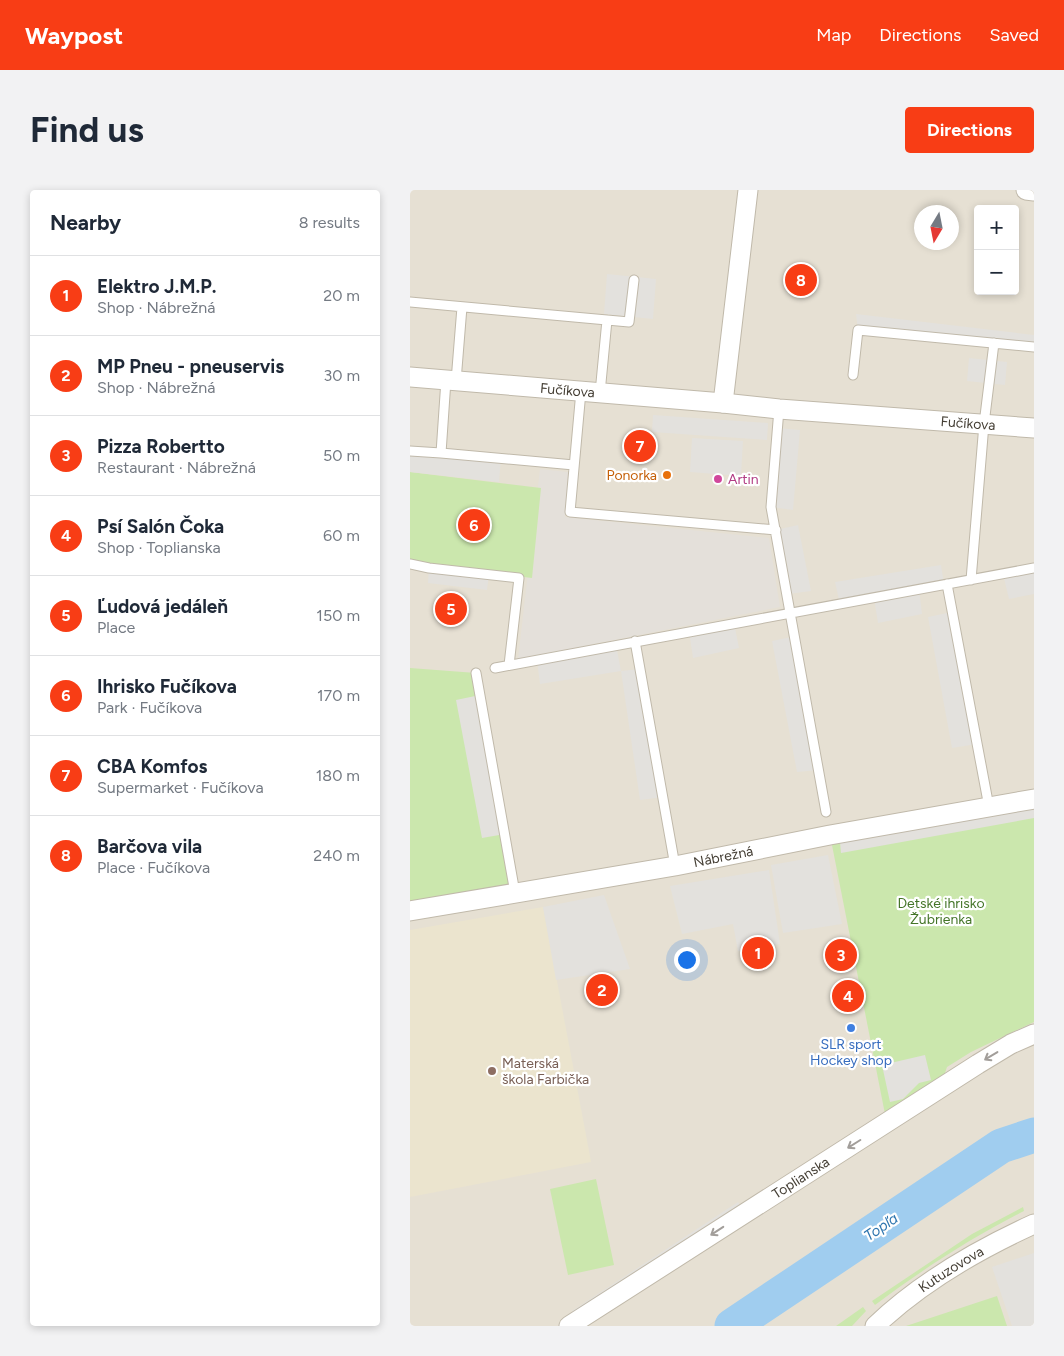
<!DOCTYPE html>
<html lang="en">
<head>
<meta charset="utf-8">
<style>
	:root { --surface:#fff; --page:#f2f2f3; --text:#1f2937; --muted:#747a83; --line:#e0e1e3; --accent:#f83d15 }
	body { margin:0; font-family:Figtree,sans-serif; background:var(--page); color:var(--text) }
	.controls { position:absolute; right:15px; top:15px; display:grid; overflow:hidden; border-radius:5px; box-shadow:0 2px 8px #0003 }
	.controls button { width:45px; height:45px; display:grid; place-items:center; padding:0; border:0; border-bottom:1px solid var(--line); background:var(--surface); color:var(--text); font:25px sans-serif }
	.compass { position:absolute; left:504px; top:15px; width:45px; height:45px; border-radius:50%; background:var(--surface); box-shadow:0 2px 8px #0003; rotate:190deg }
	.you { position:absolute; left:276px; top:769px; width:18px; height:18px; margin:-12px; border:4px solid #fff; border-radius:50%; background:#1a73e8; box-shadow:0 0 0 8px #1a73e833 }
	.badge { display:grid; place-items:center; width:32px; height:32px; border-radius:50%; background:var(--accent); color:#fff; font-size:16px; font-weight:700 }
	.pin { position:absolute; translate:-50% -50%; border:2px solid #fff; box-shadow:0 1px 5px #0006 }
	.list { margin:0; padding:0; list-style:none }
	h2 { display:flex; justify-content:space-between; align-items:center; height:65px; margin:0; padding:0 20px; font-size:21px }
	h2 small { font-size:16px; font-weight:400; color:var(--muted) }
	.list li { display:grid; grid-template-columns:32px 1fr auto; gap:15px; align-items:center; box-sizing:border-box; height:80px; padding:0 20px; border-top:1px solid var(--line) }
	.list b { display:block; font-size:19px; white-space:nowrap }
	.list p { margin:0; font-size:16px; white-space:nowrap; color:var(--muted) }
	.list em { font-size:16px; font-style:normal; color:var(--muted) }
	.map { position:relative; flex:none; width:624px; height:1136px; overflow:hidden; border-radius:5px }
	header { display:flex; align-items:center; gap:30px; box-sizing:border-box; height:70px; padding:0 25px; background:var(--accent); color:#fff }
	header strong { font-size:24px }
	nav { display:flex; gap:28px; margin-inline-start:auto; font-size:18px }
	.intro { display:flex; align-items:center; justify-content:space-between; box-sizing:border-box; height:120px; padding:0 30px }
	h1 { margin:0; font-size:35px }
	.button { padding:12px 22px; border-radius:5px; background:var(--accent); color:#fff; font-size:18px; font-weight:700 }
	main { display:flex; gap:30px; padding:0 30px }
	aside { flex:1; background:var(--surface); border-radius:5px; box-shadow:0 2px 8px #0003 }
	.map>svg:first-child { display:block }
	.residential { fill:#e6e0d3; fill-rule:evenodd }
	.industrial { fill:#e4e0da }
	.education { fill:#ebe4ce }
	.green { fill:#cbe7ad }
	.parking { fill:#e3e1dd }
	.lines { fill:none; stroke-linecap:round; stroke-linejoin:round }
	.river { stroke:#a0cdef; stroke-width:35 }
	.lane-casing { stroke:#c0b9aa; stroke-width:11 }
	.street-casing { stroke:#c0b9aa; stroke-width:21 }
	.lane { stroke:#fff; stroke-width:9 }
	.street { stroke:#fff; stroke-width:19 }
	.oneway { stroke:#a29e9a }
	.food-dot { fill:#e8710a; stroke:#fff; stroke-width:2 }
	.hotel-dot { fill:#d1479c; stroke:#fff; stroke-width:2 }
	.shop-dot { fill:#3f7fe0; stroke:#fff; stroke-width:2 }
	.education-dot { fill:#8d6e63; stroke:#fff; stroke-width:2 }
	.labels { text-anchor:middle; stroke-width:4.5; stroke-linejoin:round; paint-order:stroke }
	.street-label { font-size:14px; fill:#443e34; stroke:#fff }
	.food-label { font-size:14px; fill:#c56008; stroke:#fff; text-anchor:end }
	.hotel-label { font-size:14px; fill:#b23c85; stroke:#fff; text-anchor:start }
	.park-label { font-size:14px; fill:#447528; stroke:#fff }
	.shop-label { font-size:14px; fill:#366cbe; stroke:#fff }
	.education-label { font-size:14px; fill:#785e54; stroke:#fff; text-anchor:start }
	.water-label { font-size:15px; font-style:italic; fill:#2f76af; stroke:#fff }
</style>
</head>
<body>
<header>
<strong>Waypost</strong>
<nav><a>Map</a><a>Directions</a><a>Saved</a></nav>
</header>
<div class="intro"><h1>Find us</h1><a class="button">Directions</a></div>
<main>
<aside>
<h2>Nearby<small>8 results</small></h2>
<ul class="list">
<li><span class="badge">1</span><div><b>Elektro J.M.P.</b><p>Shop · Nábrežná</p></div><em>20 m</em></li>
<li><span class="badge">2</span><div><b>MP Pneu - pneuservis</b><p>Shop · Nábrežná</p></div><em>30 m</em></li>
<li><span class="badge">3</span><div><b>Pizza Robertto</b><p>Restaurant · Nábrežná</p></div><em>50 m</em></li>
<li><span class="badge">4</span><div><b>Psí Salón Čoka</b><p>Shop · Toplianska</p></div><em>60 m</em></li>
<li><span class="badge">5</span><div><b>Ľudová jedáleň</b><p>Place</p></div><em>150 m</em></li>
<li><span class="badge">6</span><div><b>Ihrisko Fučíkova</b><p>Park · Fučíkova</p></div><em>170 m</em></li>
<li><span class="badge">7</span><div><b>CBA Komfos</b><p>Supermarket · Fučíkova</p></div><em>180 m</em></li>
<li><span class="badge">8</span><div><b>Barčova vila</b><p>Place · Fučíkova</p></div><em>240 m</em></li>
</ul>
</aside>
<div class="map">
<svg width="624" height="1136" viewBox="0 0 624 1136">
	<rect width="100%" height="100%" fill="#f2eee5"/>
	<path class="residential" d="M0 0H624V1136H0ZM568 19H605V101H568ZM512 22H542V52H512Z"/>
	<path class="industrial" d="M130 279 158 282 155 327 359 348 370 417 108 469Z"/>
	<path class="education" d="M133 717 181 972 0 1007V740Z"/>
	<path class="green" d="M0 282 131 298 122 388 0 373Z
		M0 478 66 483 105 703 0 721Z
		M624 609V832L561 862 537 877 534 886 475 924 420 645Z
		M186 989 204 1075 158 1085 140 999Z
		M613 1017 614 1021C561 1048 513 1079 465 1115L462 1111 562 1044Z
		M587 1106 597 1136H496Z
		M453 1117 456 1121 442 1136H426Z"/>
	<path class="parking" d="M197 84 246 89 243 129 194 124Z
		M446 124 624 145V157L448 140Z
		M559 168 597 172 595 195 557 191Z
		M243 225 358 233 357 250 242 242Z
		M368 238 390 240 383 320 361 317Z
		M282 248 333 251 331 286 280 282Z
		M0 261 91 268 89 292 0 282Z
		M388 335 401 401 378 404 366 340Z
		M531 375 534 394 509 399 512 424 468 433 464 408 430 414 425 392Z
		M19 378 79 385 77 400 18 393Z
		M624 378V404L599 409 593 384Z
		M542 422 567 554 542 558 518 427Z
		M324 433 329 458 283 468 279 441Z
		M386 446 409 580 387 582 362 451Z
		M206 455 211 481 230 479 253 607 230 610 211 481 130 494 127 470Z
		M70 505 95 644 72 648 46 510Z
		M624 618V628L431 663 430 652Z
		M418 665 432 734 373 743 361 675Z
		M359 680 370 754 328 761 323 734 272 744 260 696Z
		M194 705 220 779 146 790 133 717Z
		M515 865 521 890 509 893 493 909 480 912 472 875Z
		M328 1012 332 1018 167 1127 162 1121Z
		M624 1063V1136H602L582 1077Z"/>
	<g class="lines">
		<path class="river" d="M322 1136 591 956 624 945"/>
		<defs>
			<path id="lane" d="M0 112 197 130
				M443 185 448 140 624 157
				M46 191 52 117
				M171 201 160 322 366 340
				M190 203 197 130 219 132 224 90
				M369 219 361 317 416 622
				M0 261 31 263 36 190
				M31 263 164 275
				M0 374 19 378 109 388 99 475
				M561 390 574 234 584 153
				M537 394 579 617
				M225 451 265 676
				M85 478 624 378
				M66 483 105 703"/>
			<g id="street">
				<path d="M616 0 624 1"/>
				<path id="s1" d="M0 187 313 213 369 219 624 238"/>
				<path d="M313 213 338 0"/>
				<path id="s2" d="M0 721 265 676 420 645 624 609"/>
				<path id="s3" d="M159 1136 568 874 601 854 624 844"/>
				<path id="s4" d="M465 1136C509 1094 569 1059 624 1034"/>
			</g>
		</defs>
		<use href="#lane" class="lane-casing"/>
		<use href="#street" class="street-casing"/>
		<use href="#lane" class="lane"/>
		<use href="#street" class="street"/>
	</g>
	<defs><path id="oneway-shaft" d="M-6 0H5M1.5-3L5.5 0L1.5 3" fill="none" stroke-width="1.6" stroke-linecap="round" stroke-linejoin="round" transform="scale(1.25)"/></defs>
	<g class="oneway">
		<use href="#oneway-shaft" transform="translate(581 866) rotate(149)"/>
		<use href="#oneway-shaft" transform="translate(444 954) rotate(148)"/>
		<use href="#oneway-shaft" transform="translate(307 1041) rotate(147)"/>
	</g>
	<circle class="food-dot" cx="257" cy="285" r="5"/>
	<circle class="hotel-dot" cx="308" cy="289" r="5"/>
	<circle class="shop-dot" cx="441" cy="838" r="5"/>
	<circle class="education-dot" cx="82" cy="881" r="5"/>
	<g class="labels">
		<g class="street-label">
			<text dy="5" stroke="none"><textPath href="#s1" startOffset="158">Fučíkova</textPath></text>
			<text dy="5" stroke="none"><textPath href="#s1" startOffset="560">Fučíkova</textPath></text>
			<text dy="5" stroke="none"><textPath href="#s2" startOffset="318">Nábrežná</textPath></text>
			<text dy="5" stroke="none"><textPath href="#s3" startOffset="275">Toplianska</textPath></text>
			<text dy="5" stroke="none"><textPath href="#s4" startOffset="95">Kutuzovova</textPath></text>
		</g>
		<g class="food-label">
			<text x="247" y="290">Ponorka</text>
		</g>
		<g class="hotel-label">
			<text x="318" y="294">Artin</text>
		</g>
		<g class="park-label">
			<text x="531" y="718">Detské ihrisko<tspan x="531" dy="16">Žubrienka</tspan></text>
		</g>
		<g class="shop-label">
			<text x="441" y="859">SLR sport<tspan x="441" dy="16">Hockey shop</tspan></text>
		</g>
		<g class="education-label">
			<text x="92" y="878">Materská<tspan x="92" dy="16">škola Farbička</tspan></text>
		</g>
		<g class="water-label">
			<text transform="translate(471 1037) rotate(-34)" y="5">Topľa</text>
		</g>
	</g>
</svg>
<div class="controls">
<button>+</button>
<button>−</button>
</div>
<svg class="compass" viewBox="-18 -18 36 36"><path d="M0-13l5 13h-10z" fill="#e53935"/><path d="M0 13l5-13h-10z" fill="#747a83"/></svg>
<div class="you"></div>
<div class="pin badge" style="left:348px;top:763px">1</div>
<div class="pin badge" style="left:192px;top:800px">2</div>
<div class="pin badge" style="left:431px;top:765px">3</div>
<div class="pin badge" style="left:438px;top:806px">4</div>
<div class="pin badge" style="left:41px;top:419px">5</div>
<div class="pin badge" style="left:64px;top:335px">6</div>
<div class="pin badge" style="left:230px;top:256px">7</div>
<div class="pin badge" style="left:391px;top:90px">8</div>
</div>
</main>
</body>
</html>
